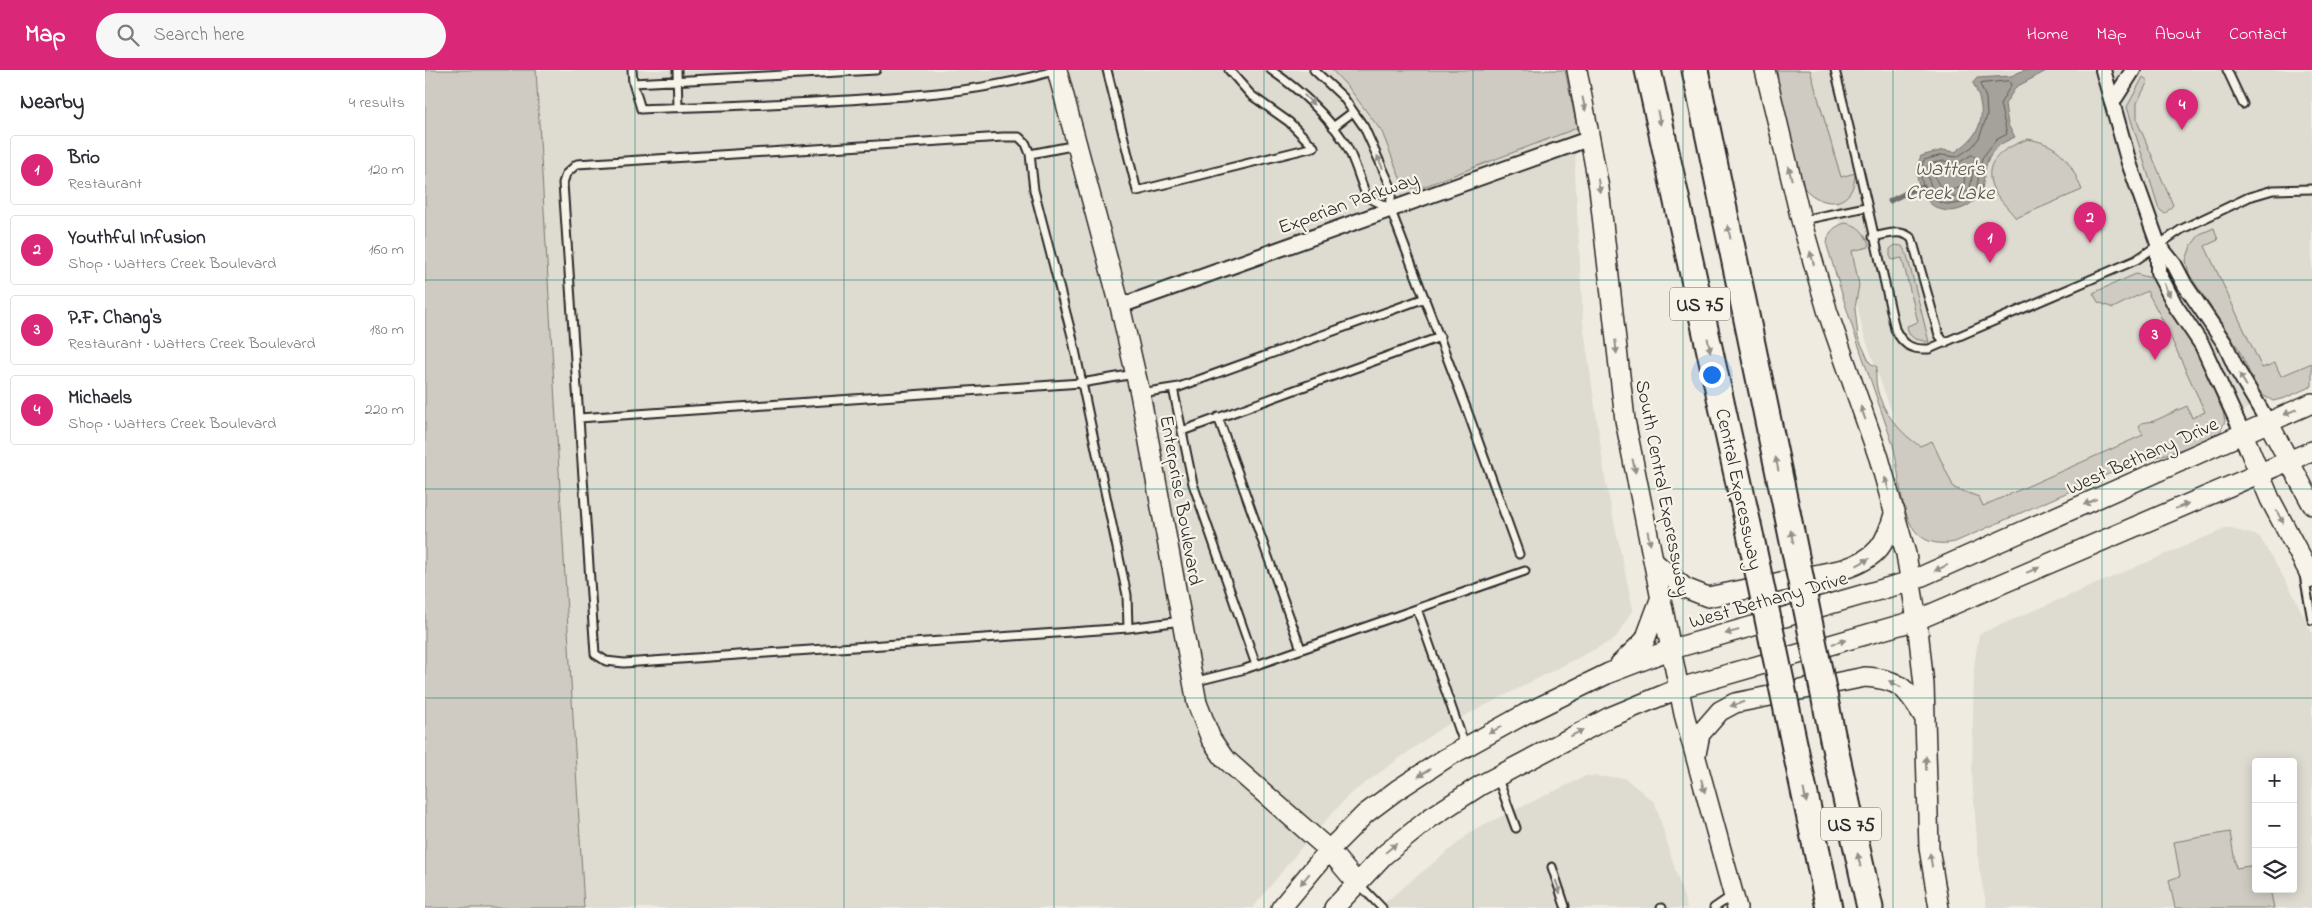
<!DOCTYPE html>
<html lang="en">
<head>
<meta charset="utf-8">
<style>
	:root { --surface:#fff; --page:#f7f7f7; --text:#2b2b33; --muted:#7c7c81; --line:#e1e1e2; --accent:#db2777 }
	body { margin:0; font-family:"Indie Flower",sans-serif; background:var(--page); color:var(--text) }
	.controls { position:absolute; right:15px; bottom:15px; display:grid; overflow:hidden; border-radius:5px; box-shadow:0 2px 12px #0003 }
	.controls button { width:45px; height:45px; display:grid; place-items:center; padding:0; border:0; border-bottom:1px solid var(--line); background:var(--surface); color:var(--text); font:25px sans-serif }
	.you { position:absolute; left:1286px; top:304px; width:18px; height:18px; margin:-12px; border:4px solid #fff; border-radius:50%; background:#1a73e8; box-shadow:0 0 0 8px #1a73e833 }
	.badge { display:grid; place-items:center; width:32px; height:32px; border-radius:50%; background:var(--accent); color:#fff; font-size:16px; font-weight:700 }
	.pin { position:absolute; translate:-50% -41px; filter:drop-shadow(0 1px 2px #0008) }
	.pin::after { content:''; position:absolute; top:26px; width:18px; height:15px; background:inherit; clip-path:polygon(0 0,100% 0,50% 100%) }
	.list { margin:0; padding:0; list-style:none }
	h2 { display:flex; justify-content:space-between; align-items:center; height:65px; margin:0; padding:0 20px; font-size:21px }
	h2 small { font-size:16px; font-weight:400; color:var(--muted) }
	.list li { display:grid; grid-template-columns:32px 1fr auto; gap:15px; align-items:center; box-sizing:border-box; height:70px; margin:0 10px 10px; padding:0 10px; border:1px solid var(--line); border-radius:5px }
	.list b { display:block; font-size:19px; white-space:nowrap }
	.list p { margin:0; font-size:16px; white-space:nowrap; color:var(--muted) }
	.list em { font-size:16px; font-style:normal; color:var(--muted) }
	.icon { flex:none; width:28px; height:28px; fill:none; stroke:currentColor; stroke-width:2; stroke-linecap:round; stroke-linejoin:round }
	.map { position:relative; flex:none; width:1887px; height:838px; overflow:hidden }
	header { display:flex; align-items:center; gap:30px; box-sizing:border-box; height:70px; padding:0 25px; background:var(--accent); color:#fff }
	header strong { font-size:24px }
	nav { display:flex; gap:28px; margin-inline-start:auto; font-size:18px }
	.search { width:350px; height:45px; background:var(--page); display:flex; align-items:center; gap:12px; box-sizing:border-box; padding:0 18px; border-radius:28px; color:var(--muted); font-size:19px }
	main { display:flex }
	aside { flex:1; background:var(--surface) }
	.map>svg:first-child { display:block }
	.built { fill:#dedbd1; fill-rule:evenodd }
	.green { fill:#cfcbc2; stroke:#7d7b76 }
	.water { fill:#a4a29a; stroke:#74726e }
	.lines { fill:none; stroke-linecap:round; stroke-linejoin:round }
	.shore { stroke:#5b5b57; stroke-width:1 }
	.stream { stroke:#74726e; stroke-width:5 }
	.lane-casing { stroke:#2b2b2b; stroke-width:11 }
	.street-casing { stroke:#2b2b2b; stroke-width:18 }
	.secondary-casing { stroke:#2b2b2b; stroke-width:22 }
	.highway-casing { stroke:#2b2b2b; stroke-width:29 }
	.lane { stroke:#f7f3e8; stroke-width:7 }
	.street { stroke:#f7f3e8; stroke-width:14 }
	.secondary { stroke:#f7f3e8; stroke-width:19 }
	.highway { stroke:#f7f3e8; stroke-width:25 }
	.highway-bridge-casing { stroke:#2b2b2b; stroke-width:29; stroke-linecap:butt }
	.highway-bridge { stroke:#f7f3e8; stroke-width:25 }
	.oneway { fill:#918f8a }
	.grid { fill:none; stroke:#0f766e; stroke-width:1; stroke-opacity:0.55 }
	.labels { text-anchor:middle; stroke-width:4.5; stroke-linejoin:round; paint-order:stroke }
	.shield { fill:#f7f3e8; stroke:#686764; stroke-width:1 }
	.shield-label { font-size:19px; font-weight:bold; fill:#2b2b2b }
	.street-label { font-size:20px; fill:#2b2b2b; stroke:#f7f3e8 }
	.water-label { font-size:21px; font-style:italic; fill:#555552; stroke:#f7f3e8 }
</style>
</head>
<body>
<header>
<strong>Map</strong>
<div class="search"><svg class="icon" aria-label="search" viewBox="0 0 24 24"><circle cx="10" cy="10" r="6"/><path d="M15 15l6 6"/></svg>Search here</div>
<nav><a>Home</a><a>Map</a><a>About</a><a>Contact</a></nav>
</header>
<main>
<aside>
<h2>Nearby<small>4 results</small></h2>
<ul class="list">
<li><span class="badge">1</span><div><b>Brio</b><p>Restaurant</p></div><em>120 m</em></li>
<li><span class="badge">2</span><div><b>Youthful Infusion</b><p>Shop · Watters Creek Boulevard</p></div><em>160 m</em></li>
<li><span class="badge">3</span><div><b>P.F. Chang's</b><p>Restaurant · Watters Creek Boulevard</p></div><em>180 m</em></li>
<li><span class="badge">4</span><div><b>Michaels</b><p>Shop · Watters Creek Boulevard</p></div><em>220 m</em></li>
</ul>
</aside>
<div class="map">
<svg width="1887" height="838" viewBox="0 0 1887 838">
	<rect width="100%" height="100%" fill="#efebe0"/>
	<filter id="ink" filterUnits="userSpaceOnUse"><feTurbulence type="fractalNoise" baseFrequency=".02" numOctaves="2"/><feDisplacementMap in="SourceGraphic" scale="10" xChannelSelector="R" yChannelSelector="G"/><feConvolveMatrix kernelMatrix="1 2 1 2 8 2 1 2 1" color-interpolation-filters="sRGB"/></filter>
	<g filter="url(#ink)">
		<path class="built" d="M7 0H1140L1152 58 1150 101 1158 252 1181 414 1208 539 1190 569 1016 658 924 725 874 780 828 838H63Z
			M1382 0H1887V310L1514 473 1438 262Z
			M1802 458 1834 466 1866 520 1887 563V838H1562L1554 798 1547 705 1549 597 1554 564ZM1831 692H1868V819H1831Z
			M1161 706 1200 708 1230 733 1262 838H953L1050 759Z"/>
		<path class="green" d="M0 0H111L159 838H0Z
			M907 0H1140L1152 58 995 118H984L977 113 957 62 923 17Z
			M1352 0H1385L1416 107 1430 103C1430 137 1399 140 1379 118L1354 20Z
			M1718 7 1723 11 1712 33V51L1748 135 1740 144 1734 139 1702 37Z
			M1603 69C1636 75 1644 89 1657 120L1591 148C1584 139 1571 127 1567 116 1557 89 1582 77 1603 69Z
			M1420 153C1434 155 1439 162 1444 174V177L1427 181 1434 215 1430 238 1433 267 1445 293 1452 297C1445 327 1471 361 1495 376L1507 371 1529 418 1554 427 1558 436 1718 365 1714 357 1716 353 1729 351 1762 336 1767 348 1780 342 1739 253 1722 221 1688 238 1673 232 1668 223 1711 204 1726 208 1766 267 1798 342 1800 351 1795 362 1764 377 1702 396 1530 472C1471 484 1478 412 1468 375L1428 259 1402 176C1402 163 1408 157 1420 153Z
			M1789 158 1793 170 1780 176 1837 298 1850 293 1856 306 1887 293V316L1860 328 1848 331 1834 323 1813 278 1764 204 1761 190 1766 176 1775 164Z
			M1470 175 1477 176 1482 185 1504 272 1490 269 1484 264 1482 256 1493 252 1477 188 1467 190 1465 186V179Z
			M1805 762 1811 798 1831 795V819H1845L1849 838H1750L1744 810 1755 806 1749 772Z"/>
		<path class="water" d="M1599 0H1623L1591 17 1580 34 1583 55 1590 67C1557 81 1562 95 1556 125 1551 129 1546 134 1540 137 1508 153 1482 116 1496 86L1518 80 1530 82C1558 64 1563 43 1548 13L1552 8 1586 6Z"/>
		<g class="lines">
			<path class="shore" d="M1584 11 1586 15 1575 34 1582 64 1571 70 1557 88 1551 122C1547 126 1541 132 1535 133 1508 140 1488 115 1499 90L1517 85 1532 87 1547 77 1554 68 1562 46 1561 28 1555 14Z
				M1547 85 1550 87 1545 119C1532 129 1522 131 1508 121L1502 105 1504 94 1518 91 1533 93Z
				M1518 99H1540L1539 115C1526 124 1510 120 1510 102Z"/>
			<path class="stream" d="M1465 131 1485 121 1499 117"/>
			<defs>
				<path id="lane" d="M207 0 208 13 216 39C295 36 373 34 452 28 513 24 573 18 632 0
					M252 0 253 38
					M682 0 712 121 889 77
					M804 0 826 25 864 52 889 77
					M846 0C873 19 899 41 918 70 929 86 934 109 942 127L965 138
					M889 0 918 27 939 57 967 119 965 138 1042 340 1094 484
					M1410 0C1432 86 1451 173 1470 259 1478 275 1486 280 1504 279L1711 190 1757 159 1824 127 1848 120 1887 119
					M1802 0 1818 34
					M208 13 451 0
					M908 57 928 42
					M652 75 605 84 609 120 647 266 702 525 703 558
					M605 84 601 74 594 67H578L152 94 141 104 138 113 170 584 181 591 199 593 703 558 756 551
					M1378 150 1441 137
					M1448 167C1462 164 1477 158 1487 169L1514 265 1520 273
					M748 318 768 414 831 595
					M716 323 754 317 1000 228
					M793 347 876 579
					M154 348 656 313 710 304
					M757 361 1015 267
					M1879 505 1887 550
					M992 539 1040 676
					M768 612 820 599 1100 501
					M1073 709 1091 758
					M1127 797 1140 836
					M933 813 957 838
					M1236 838H1237
					M1289 838 1308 825"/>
				<path id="street" d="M1678 0 1704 93 1733 174 1749 194 1760 215 1800 274 1811 298 1843 352
					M1687 33 1708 0
					M1733 174V202L1750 235 1777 275 1818 364
					M695 236 1166 68"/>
				<path id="secondary" d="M632 0 695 236 715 323 772 633 786 669 799 688 904 780 931 812
					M1152 0 1174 118 1200 350 1259 644 1312 838
					M1340 0 1376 150 1403 243 1454 388 1481 484 1492 550 1499 615 1504 778 1514 838
					M1843 352 1887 434
					M1818 364 1845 429 1887 508
					M1230 493 1260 518 1283 527 1419 499C1453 488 1461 474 1470 441
					M1195 594 1220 570 1236 527
					M1271 684 1275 664 1295 641 1310 633 1440 607C1475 609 1482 619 1499 647
					M856 838 904 780 940 744 972 720 1021 688 1100 644 1184 603 1247 579 1486 511 1887 333
					M909 838 959 785 1005 748 1056 715 1185 647 1255 618 1492 550 1887 381"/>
				<path id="highway" d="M1223 0 1326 468
					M1270 0 1362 442
					M1408 669 1445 838
					M1370 678 1404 838"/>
			</defs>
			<use href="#lane" class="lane-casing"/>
			<use href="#street" class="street-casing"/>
			<use href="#secondary" class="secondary-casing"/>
			<use href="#highway" class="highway-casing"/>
			<use href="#lane" class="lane"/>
			<use href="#street" class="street"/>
			<use href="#secondary" class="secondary"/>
			<use href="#highway" class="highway"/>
			<defs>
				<path id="highway-bridge" d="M1362 442 1408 669
					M1326 468 1370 678"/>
			</defs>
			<use href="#highway-bridge" class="highway-bridge-casing"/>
			<use href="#highway-bridge" class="highway-bridge"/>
		</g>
		<defs><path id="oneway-solid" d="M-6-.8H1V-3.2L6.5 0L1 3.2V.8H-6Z" transform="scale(1.25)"/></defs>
		<g class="oneway">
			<use href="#oneway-solid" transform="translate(884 30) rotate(46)"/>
			<use href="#oneway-solid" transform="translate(1159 34) rotate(78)"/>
			<use href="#oneway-solid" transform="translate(1234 48) rotate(78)"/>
			<use href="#oneway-solid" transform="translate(955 92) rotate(-114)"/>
			<use href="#oneway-solid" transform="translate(1365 103) rotate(-104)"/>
			<use href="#oneway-solid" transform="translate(1174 116) rotate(81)"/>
			<use href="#oneway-solid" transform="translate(1304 162) rotate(-102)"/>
			<use href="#oneway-solid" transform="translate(1387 188) rotate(-106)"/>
			<use href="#oneway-solid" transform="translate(1742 220) rotate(63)"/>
			<use href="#oneway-solid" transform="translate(1284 275) rotate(78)"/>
			<use href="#oneway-solid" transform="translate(1191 277) rotate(84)"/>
			<use href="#oneway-solid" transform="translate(1818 310) rotate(-121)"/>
			<use href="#oneway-solid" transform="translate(1865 342) rotate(157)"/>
			<use href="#oneway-solid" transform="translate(1438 343) rotate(-110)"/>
			<use href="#oneway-solid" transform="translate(1352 394) rotate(-102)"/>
			<use href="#oneway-solid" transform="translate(1209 396) rotate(78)"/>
			<use href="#oneway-solid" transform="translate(1462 414) rotate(-107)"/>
			<use href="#oneway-solid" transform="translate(1665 432) rotate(156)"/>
			<use href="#oneway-solid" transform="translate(1757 436) rotate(-23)"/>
			<use href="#oneway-solid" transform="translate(1855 447) rotate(61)"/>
			<use href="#oneway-solid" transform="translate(1367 467) rotate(-101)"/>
			<use href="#oneway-solid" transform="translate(1224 468) rotate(78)"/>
			<use href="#oneway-solid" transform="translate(1438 492) rotate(-29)"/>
			<use href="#oneway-solid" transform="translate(1516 498) rotate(156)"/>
			<use href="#oneway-solid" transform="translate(1608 500) rotate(-23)"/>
			<use href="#oneway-solid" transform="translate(1307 562) rotate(164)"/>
			<use href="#oneway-solid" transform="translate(1414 572) rotate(-16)"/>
			<use href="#oneway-solid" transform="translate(1470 614) rotate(-152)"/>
			<use href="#oneway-solid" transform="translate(1312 634) rotate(162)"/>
			<use href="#oneway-solid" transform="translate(1070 660) rotate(151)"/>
			<use href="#oneway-solid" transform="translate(1152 663) rotate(-27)"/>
			<use href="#oneway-solid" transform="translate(1501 693) rotate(-91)"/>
			<use href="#oneway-solid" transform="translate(999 703) rotate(147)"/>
			<use href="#oneway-solid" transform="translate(1278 716) rotate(75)"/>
			<use href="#oneway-solid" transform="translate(1380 726) rotate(78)"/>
			<use href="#oneway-solid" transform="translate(966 778) rotate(-39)"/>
			<use href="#oneway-solid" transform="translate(1434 790) rotate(-102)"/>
			<use href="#oneway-solid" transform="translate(1506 790) rotate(-99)"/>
			<use href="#oneway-solid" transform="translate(880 809) rotate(129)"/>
			<use href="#oneway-solid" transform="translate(1133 817) rotate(71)"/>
		</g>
	</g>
	<path class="grid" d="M210 0V838M419 0V838M629 0V838M839 0V838M1048 0V838M1258 0V838M1468 0V838M1677 0V838M0 210H1887M0 419H1887M0 628H1887"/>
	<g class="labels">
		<g class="shield">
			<rect x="1245" y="217.5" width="60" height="33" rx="4"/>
			<rect x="1396" y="737.5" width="60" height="33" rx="4"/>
		</g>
		<g class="shield-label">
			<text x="1275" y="241">US 75</text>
			<text x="1426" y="761">US 75</text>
		</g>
		<g class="street-label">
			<text transform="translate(923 132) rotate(-20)" y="7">Experian Parkway</text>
			<text transform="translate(1717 385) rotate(-24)" y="7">West Bethany Drive</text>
			<text transform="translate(1239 418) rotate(79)" y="7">South Central Expressway</text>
			<text transform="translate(1315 419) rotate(78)" y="7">Central Expressway</text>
			<text transform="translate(757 430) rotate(80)" y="7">Enterprise Boulevard</text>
			<text transform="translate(1343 529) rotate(-16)" y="7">West Bethany Drive</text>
		</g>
		<g class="water-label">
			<text x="1525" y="105">Watter's<tspan x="1525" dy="24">Creek Lake</tspan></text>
		</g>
	</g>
</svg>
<div class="controls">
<button>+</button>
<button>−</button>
<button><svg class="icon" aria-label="layers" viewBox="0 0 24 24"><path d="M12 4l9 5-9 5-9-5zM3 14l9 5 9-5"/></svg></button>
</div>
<div class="you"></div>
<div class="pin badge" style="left:1565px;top:193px">1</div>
<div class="pin badge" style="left:1665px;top:173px">2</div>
<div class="pin badge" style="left:1730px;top:290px">3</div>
<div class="pin badge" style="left:1757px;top:60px">4</div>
</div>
</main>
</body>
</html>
